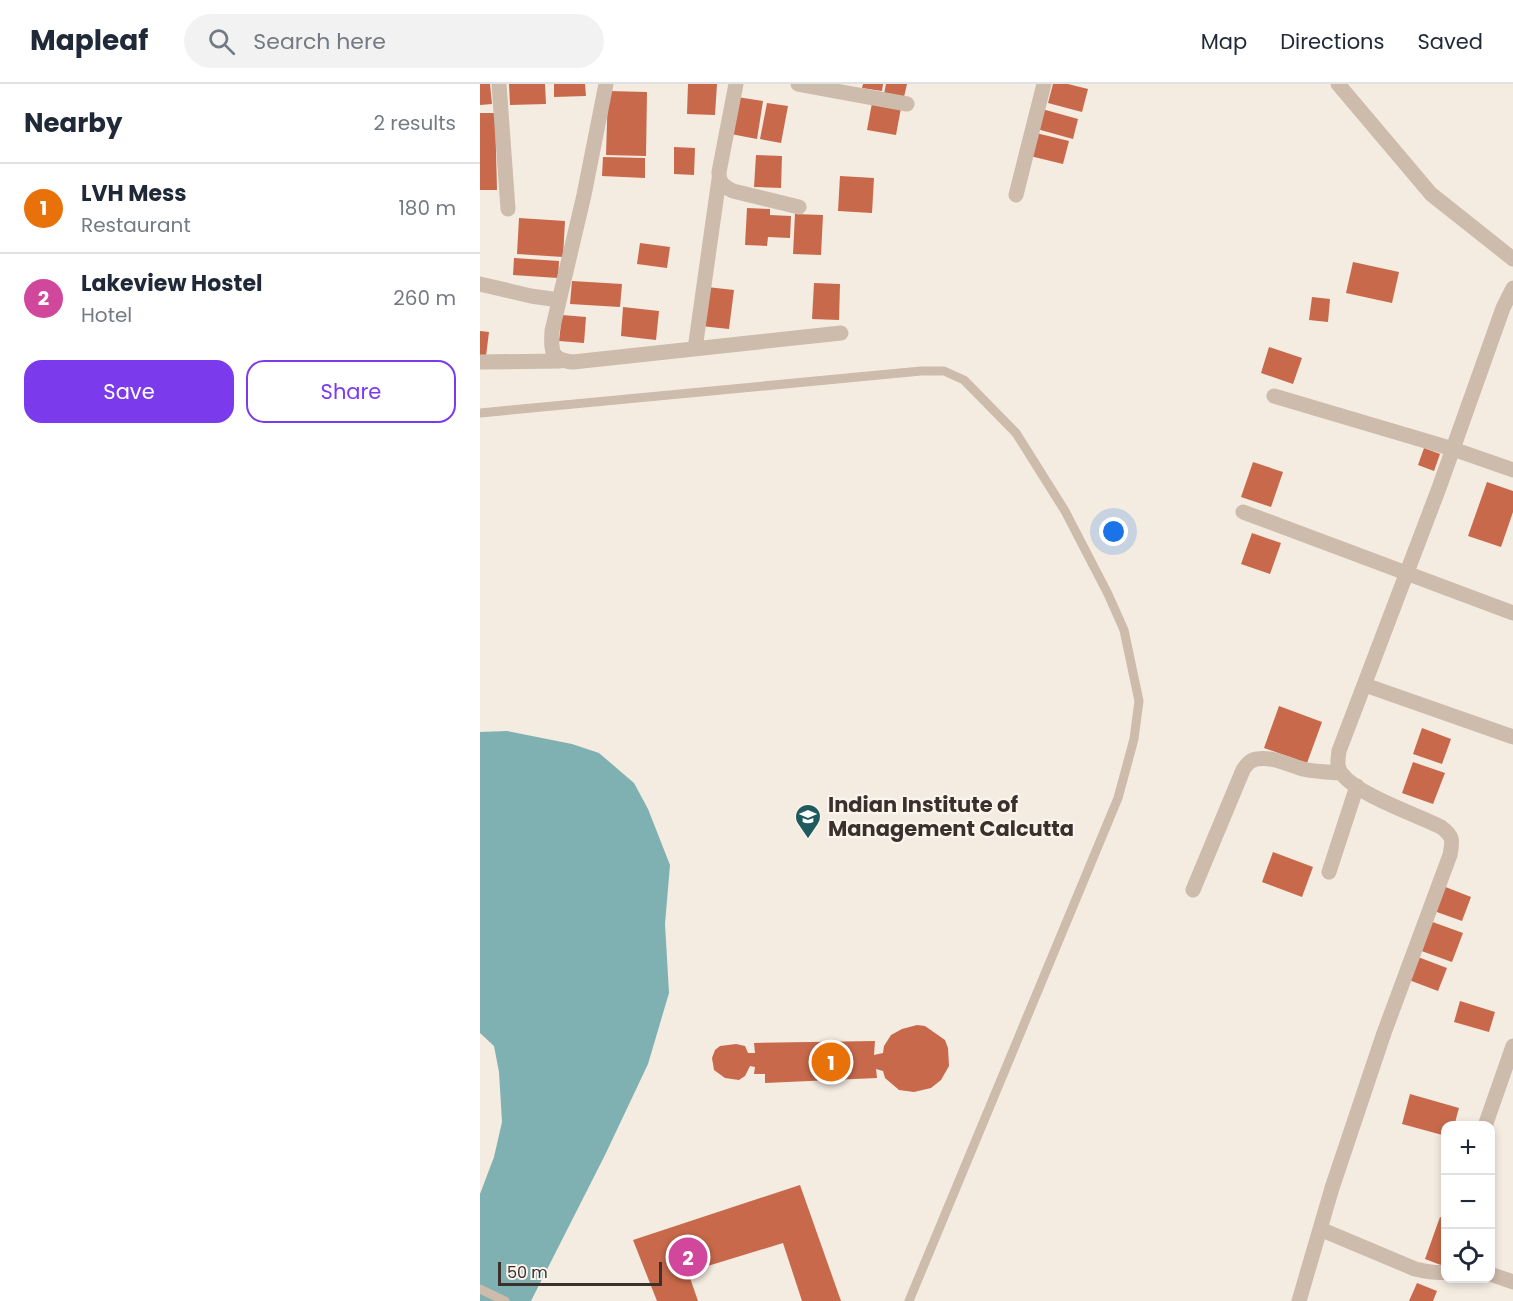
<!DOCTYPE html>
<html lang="en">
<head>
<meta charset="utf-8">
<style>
	:root { --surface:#fff; --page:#f2f2f3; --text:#1f2937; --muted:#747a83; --line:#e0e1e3; --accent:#7c3aed }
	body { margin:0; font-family:Poppins,sans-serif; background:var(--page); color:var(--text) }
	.controls { position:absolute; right:18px; bottom:18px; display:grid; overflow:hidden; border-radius:12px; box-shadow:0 3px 9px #0003 }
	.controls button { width:54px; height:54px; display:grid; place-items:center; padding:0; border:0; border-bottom:2px solid var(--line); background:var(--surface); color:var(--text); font:30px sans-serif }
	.scale { position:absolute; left:18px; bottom:15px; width:164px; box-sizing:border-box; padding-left:6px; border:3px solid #3b302b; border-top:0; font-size:16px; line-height:21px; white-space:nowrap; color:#3b302b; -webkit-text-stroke:4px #fbf5ee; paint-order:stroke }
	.you { position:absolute; left:634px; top:448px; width:21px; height:21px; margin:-15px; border:4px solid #fff; border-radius:50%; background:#1a73e8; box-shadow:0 0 0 9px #1a73e833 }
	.badge { display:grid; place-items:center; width:39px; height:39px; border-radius:50%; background:var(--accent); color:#fff; font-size:20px; font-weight:700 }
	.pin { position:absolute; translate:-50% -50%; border:3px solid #fff; box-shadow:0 2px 6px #0006 }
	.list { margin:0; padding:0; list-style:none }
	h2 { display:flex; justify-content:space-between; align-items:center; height:78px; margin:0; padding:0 24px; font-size:26px }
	h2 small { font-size:20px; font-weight:400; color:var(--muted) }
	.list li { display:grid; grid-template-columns:39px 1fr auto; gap:18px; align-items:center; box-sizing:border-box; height:90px; padding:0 24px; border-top:2px solid var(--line) }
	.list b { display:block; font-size:22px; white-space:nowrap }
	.list p { margin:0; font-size:20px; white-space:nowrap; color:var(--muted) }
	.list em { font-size:20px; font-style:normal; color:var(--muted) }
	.actions { display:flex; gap:12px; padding:18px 24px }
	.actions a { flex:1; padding:14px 0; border:2px solid var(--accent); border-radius:18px; text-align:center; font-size:21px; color:var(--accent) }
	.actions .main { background:var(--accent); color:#fff }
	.icon { flex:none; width:33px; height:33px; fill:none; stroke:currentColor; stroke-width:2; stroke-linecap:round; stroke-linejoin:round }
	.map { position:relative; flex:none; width:1033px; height:1217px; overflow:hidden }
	header { display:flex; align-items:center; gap:36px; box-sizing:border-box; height:84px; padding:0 30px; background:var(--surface); border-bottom:2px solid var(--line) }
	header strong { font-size:28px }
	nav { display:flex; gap:33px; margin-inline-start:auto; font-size:21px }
	.search { width:420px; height:54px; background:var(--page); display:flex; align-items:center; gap:15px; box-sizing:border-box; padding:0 21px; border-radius:33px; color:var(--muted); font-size:22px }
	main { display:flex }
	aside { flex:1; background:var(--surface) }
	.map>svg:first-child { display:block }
	.water { fill:#7fb0b2 }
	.building { fill:#c8694b }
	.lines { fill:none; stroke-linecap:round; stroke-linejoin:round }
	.lane { stroke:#cdbbac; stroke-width:9 }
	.street { stroke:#cdbbac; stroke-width:15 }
	.labels { text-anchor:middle; stroke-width:4.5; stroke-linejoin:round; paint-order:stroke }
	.poi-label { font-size:21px; font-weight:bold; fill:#3b302b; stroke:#fbf5ee; text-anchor:start }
</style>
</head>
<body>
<header>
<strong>Mapleaf</strong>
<div class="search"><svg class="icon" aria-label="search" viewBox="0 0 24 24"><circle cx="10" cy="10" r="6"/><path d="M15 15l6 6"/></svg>Search here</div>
<nav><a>Map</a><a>Directions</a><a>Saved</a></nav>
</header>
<main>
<aside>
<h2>Nearby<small>2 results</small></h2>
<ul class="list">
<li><span class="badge" style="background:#e8710a">1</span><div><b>LVH Mess</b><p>Restaurant</p></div><em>180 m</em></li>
<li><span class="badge" style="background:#d1479c">2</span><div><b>Lakeview Hostel</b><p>Hotel</p></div><em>260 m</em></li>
</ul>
<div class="actions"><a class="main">Save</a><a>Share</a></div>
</aside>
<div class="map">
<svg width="1033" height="1217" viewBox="0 0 1033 1217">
	<rect width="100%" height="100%" fill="#f4ebe1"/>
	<path class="water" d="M27 647 92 660 119 669 154 699 168 725 190 781 185 840 189 909 168 980 125 1071 51 1217H0V1110L14 1073 22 1038 19 988 14 962 0 949V648Z"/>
	<path class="building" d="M0 0H10L12 20 0 21Z
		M29 0H65L66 20 30 21Z
		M74 0H105L106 12 74 13Z
		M208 0H237L235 31 207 30Z
		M383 0H403L402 7 382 4Z
		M406 0H427L424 13 404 10Z
		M573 0H588L608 5 602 28 568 19Z
		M128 7 167 8 166 72 126 71Z
		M257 13 283 17 277 55 251 50Z
		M287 19 308 22 301 59 280 55Z
		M392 19 421 24 416 51 387 46Z
		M562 25 598 35 593 55 557 45Z
		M0 29H15L17 106H0Z
		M556 49 589 57 583 80 550 72Z
		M194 63 215 64 214 91 194 90Z
		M276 71 302 72 301 104 274 103Z
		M123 73 165 74V94L122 92Z
		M360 92 394 94 392 129 358 127Z
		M267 124 290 125V131L311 132 310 154 288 153 287 162 265 161Z
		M315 130 343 131 341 171 313 170Z
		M39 134 85 137 83 173 37 170Z
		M160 159 190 163 187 184 157 180Z
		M34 174 79 177 78 194 33 191Z
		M873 178 919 188 912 219 866 209Z
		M92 197 142 200 140 223 90 220Z
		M334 199 360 200 359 236 332 235Z
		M227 203 254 206 249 245 221 242Z
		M832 213 850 215 848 238 829 236Z
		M143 223 179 227 176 256 141 252Z
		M82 231 106 233 104 259 79 257Z
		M0 247 9 248 6 272H0Z
		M789 263 822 274 813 300 781 289Z
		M944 364 960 370 954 387 938 381Z
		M773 378 803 388 791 423 761 413Z
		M1007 398 1033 407V428L1021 463 988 452Z
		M772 449 801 459 790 490 761 480Z
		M799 622 842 638 827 679 784 664Z
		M942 644 971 655 962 680 933 670Z
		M933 678 965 689 953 720 922 709Z
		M793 768 833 783 822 813 782 798Z
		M963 802 991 813 982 837 954 827Z
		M947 836 983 849 972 878 936 865Z
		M938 873 967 884 958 907 929 896Z
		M980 917 1015 928 1009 948 974 938Z
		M437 941 445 942 465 956 468 964 469 982 461 996 451 1004 434 1008 419 1006 405 994 403 987 396 985 397 994 285 999V990H274L275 983 270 982 265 992 259 996 245 994 234 986 232 974 235 966 240 962 256 960 265 962 268 969H275L274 959 395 957 394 971 403 969 404 962 411 951 422 945Z
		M930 1010 979 1024 974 1042H966V1052L922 1040Z
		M320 1101 361 1217H322L303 1159 208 1188 218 1217H177L153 1156Z
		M960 1133 966 1135V1183L945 1175Z
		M937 1199 957 1207 953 1217H929Z"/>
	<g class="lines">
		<path class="lane" d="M0 329 441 287H464L484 296 536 349 585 427 628 510 644 546 659 617 654 655 638 714 429 1217
			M0 1205 25 1217"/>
		<path class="street" d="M19 0 28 125
			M126 0 104 111 72 247C71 268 71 276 93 278L361 249
			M256 0 239 88C239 99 243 102 253 107L319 123
			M318 0 427 20
			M858 0 951 110 1033 175
			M536 111 564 0
			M0 200 51 212 79 216
			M215 265 239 95
			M0 278 80 277
			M794 312 973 365 1033 386
			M763 428 1033 529
			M885 601 1033 653
			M849 788 877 702
			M713 806 763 686C767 680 770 676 777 675 792 672 809 681 823 685 836 688 848 688 861 689
			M1005 1042 1033 962
			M840 1145 935 1185C945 1187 955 1190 966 1188
			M1010 1190 1033 1198
			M819 1217 852 1104 904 949 970 771C973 756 973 752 961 743 935 730 878 711 862 690 856 683 858 675 859 667L959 404 1023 224 1033 204"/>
	</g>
	<defs>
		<symbol id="university-pin" viewBox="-11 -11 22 30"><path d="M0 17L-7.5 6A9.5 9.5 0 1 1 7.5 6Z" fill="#1f5a5e" stroke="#fbf5ee"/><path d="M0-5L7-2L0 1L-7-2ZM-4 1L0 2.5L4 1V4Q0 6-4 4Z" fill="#fff"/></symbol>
	</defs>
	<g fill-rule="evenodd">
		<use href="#university-pin" x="313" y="718" width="30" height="40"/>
	</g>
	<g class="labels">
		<g class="poi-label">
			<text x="348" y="728">Indian Institute of<tspan x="348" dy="24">Management Calcutta</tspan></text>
		</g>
	</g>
</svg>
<div class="controls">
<button>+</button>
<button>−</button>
<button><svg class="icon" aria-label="locate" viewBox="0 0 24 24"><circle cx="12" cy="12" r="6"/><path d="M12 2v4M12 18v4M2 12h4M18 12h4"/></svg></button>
</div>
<div class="scale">50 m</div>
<div class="you"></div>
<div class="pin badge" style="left:351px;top:978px;background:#e8710a">1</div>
<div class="pin badge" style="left:208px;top:1173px;background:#d1479c">2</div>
</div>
</main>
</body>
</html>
